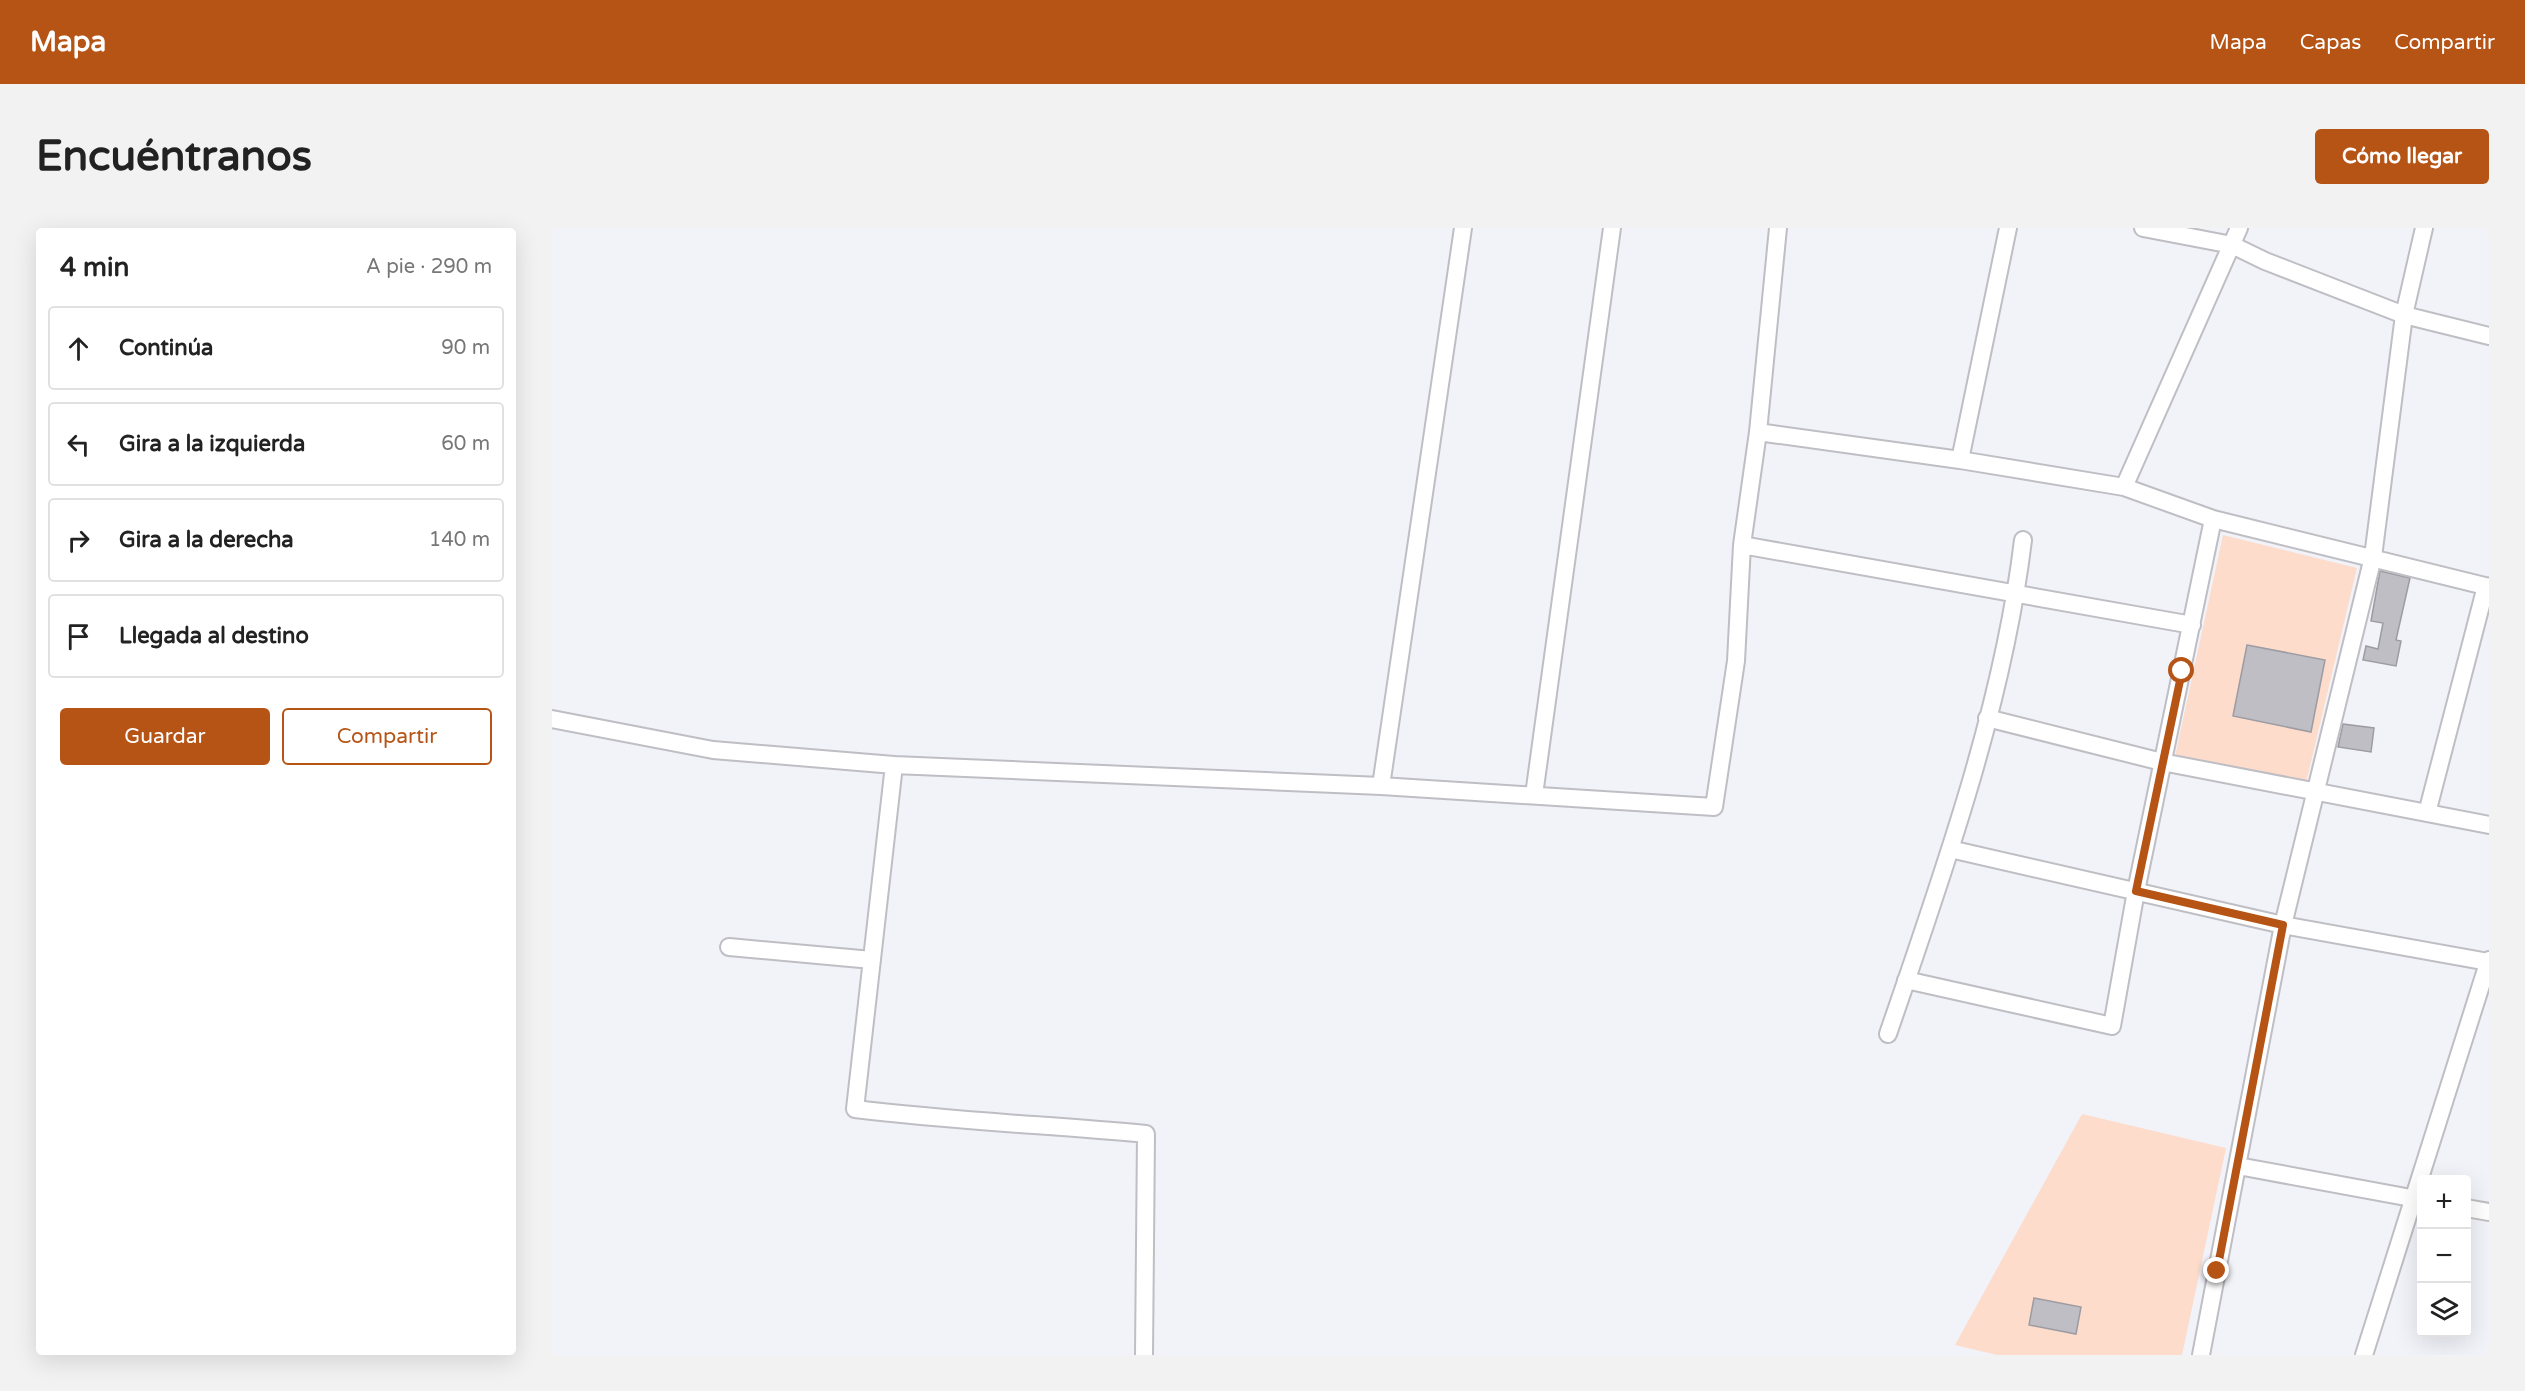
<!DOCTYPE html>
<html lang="es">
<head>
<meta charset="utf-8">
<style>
	:root { --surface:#fff; --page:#f2f2f2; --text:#222; --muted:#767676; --line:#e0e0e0; --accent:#b65416 }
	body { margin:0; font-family:"Varela Round",sans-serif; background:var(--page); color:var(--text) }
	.controls { position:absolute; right:18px; bottom:18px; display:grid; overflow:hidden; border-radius:6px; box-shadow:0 6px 24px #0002 }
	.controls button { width:54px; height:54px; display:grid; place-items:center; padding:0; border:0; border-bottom:2px solid var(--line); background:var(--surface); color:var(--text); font:30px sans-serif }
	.stop { position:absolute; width:18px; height:18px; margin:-14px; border:4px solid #b65416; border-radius:50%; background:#fff }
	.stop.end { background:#b65416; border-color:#fff; box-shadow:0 2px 6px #0008 }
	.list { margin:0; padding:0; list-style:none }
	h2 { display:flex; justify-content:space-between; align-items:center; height:78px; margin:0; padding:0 24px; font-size:26px }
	h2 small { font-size:20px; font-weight:400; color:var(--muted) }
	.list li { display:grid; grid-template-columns:39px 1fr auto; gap:18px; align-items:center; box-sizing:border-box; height:84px; margin:0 12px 12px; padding:0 12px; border:2px solid var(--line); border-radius:6px }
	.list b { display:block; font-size:22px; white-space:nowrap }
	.list em { font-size:20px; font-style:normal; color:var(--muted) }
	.actions { display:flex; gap:12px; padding:18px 24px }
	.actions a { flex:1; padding:14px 0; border:2px solid var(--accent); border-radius:6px; text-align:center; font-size:21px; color:var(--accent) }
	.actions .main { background:var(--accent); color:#fff }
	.icon { flex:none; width:33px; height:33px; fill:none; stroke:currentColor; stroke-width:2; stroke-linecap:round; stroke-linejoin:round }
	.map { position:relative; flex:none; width:1937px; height:1127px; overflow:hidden; border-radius:6px }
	header { display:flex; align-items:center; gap:36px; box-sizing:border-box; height:84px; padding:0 30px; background:var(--accent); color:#fff }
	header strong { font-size:28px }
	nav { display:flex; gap:33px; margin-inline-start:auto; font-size:21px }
	.intro { display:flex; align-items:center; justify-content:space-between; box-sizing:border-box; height:144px; padding:0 36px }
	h1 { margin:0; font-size:42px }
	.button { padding:15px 27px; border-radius:6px; background:var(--accent); color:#fff; font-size:21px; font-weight:700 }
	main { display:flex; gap:36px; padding:0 36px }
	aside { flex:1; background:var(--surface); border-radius:6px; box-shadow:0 6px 24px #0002 }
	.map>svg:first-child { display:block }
	.green { fill:#fddccc }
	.building { fill:#bebec4; stroke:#9c9ca2; stroke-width:1.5 }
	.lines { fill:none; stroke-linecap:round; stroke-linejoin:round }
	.street-casing { stroke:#bebec4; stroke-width:20 }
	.street { stroke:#fff; stroke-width:16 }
	.route { stroke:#b65416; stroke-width:8 }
</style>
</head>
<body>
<header>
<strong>Mapa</strong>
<nav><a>Mapa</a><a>Capas</a><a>Compartir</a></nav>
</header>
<div class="intro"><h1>Encuéntranos</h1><a class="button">Cómo llegar</a></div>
<main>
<aside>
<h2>4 min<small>A pie · 290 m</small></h2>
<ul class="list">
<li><svg class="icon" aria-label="ahead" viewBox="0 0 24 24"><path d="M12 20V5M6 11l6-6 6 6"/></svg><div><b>Continúa</b></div><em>90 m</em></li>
<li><svg class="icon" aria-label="left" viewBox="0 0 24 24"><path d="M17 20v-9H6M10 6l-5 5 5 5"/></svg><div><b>Gira a la izquierda</b></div><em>60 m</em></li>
<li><svg class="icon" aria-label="right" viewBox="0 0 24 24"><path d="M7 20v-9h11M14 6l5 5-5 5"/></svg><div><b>Gira a la derecha</b></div><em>140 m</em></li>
<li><svg class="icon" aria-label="arrive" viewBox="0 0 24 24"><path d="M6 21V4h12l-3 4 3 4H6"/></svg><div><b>Llegada al destino</b></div></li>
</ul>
<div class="actions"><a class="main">Guardar</a><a>Compartir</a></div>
</aside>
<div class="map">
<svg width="1937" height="1127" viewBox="0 0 1937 1127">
	<rect width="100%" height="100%" fill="#f2f2f9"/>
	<path class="green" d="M1671 307 1805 340 1754 555 1623 528Z
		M1530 886 1674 920 1630 1127H1445L1403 1117Z"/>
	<path class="building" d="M1828 343 1858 350 1844 412 1849 413 1844 438 1811 432 1814 418 1826 421 1831 395 1819 393Z
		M1695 417 1773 432 1759 504 1681 488Z
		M1791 496 1822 500 1819 524 1786 519Z
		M1482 1070 1529 1079 1524 1106 1477 1097Z"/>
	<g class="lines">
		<defs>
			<path id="street" d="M1591 0 1680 17 1713 33 1852 87 1937 108
				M1206 204 1408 232 1572 259 1687 0
				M1408 232 1456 0
				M1572 259 1661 291 1937 359
				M1190 317 1640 397
				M1435 490 1610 534 1937 597
				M0 491 161 522 342 537 829 558 1162 579 1184 433 1190 317 1206 204 1226 0
				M342 537 303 881C400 893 497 897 594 906L592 1127
				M829 558 911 0
				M982 567 1060 0
				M1875 585 1934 358
				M1398 621 1731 697 1936 734
				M177 719 320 732
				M1354 752 1560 798 1584 663 1661 291
				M1336 806C1390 648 1451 479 1471 312
				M1686 938 1870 972
				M1914 980 1937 984
				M1649 1127 1731 697 1821 329 1852 87 1872 0
				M1812 1127 1937 732"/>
		</defs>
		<use href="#street" class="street-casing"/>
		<use href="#street" class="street"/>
	</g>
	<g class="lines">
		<path class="route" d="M1630 443 1584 663 1731 697 1665 1043"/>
	</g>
</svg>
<div class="controls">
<button>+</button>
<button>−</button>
<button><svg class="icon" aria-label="layers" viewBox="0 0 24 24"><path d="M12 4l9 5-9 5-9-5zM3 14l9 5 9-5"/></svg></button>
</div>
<div class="stop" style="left:1630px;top:443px"></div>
<div class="stop end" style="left:1665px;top:1043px"></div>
</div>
</main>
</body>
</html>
